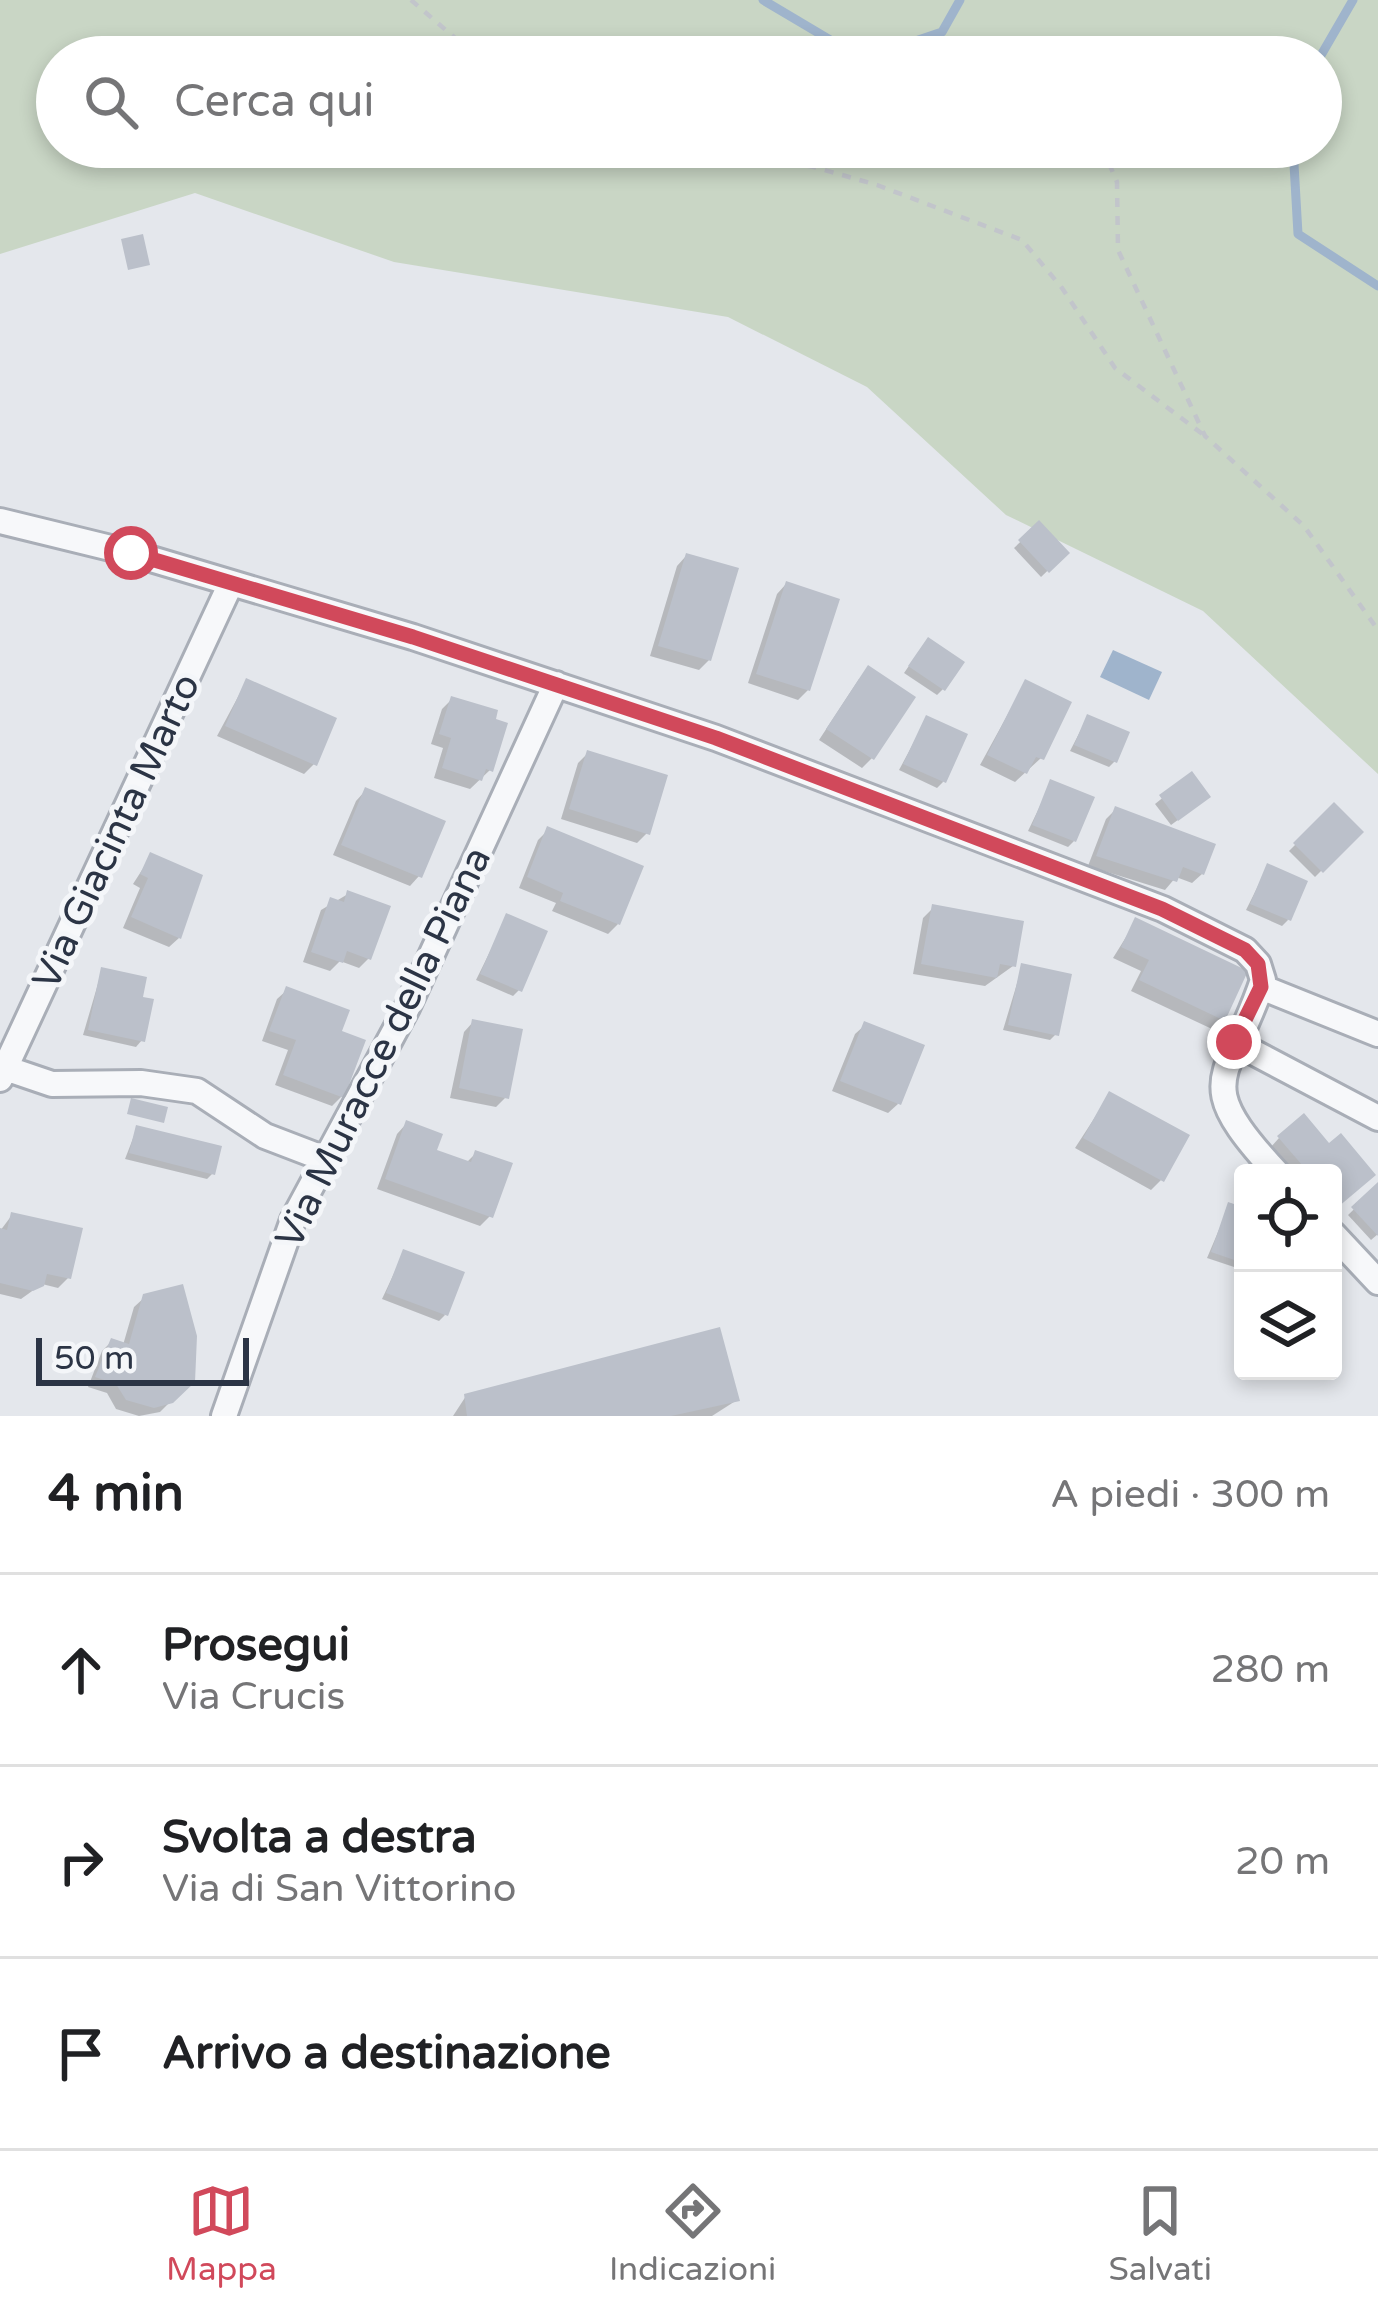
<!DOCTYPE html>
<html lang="it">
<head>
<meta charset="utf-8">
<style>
	:root { --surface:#fff; --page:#f2f2f2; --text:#202124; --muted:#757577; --line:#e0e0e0; --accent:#d1495b }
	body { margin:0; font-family:"Varela Round",sans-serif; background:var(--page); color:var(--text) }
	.controls { position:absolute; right:36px; bottom:36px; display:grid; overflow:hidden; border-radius:12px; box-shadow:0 6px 18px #0003 }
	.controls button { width:108px; height:108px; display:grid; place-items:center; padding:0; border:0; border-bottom:3px solid var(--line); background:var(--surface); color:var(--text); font:60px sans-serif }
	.scale { position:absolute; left:36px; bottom:30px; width:213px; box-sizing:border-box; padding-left:12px; border:6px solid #2b3445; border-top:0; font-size:33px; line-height:42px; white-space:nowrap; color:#2b3445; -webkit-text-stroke:9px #f4f6f9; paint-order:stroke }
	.stop { position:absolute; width:36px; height:36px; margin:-27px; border:9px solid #d1495b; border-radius:50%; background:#fff }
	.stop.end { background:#d1495b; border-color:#fff; box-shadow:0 3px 12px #0008 }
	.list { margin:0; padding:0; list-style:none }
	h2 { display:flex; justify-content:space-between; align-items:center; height:156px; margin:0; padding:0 48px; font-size:51px }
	h2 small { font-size:39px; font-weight:400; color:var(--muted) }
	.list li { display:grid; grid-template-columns:78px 1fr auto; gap:36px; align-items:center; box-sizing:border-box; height:192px; padding:0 48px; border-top:3px solid var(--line) }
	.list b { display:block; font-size:45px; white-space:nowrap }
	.list p { margin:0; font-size:39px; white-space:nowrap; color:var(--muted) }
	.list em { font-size:39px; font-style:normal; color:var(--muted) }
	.icon { flex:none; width:66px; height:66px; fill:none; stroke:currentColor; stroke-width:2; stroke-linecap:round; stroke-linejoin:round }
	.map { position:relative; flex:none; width:1378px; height:1416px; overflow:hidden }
	.search { position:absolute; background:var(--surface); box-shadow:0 6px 18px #0003; left:36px; right:36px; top:36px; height:132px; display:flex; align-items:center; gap:30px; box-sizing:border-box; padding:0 42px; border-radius:66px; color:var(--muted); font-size:45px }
	.sheet { height:732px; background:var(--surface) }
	nav { display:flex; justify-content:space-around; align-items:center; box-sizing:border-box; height:168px; border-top:3px solid var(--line); background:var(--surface); font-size:33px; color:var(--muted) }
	nav a { display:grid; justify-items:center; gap:6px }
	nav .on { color:var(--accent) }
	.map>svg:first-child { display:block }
	.green { fill:#c9d6c5; fill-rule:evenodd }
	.water { fill:#9fb4cc }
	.shadow { fill:#0003 }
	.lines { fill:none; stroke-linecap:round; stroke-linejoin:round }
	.stream { stroke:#9fb4cc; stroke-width:9 }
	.building { fill:#bbc0ca }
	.street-casing { stroke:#a9aeb7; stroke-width:30 }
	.path { stroke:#c2c5cb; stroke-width:4.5; stroke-dasharray:9 9; stroke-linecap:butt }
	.street { stroke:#f7f8fa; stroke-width:24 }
	.route { stroke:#d1495b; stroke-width:15 }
	.labels { text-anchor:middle; stroke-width:10; stroke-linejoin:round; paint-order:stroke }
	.street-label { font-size:39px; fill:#2b3445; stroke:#f4f6f9 }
</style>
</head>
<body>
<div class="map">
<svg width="1378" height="1416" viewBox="0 0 1378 1416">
	<rect width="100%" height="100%" fill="#e4e7ec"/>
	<path class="green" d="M0 0H1378V774L1203 611 1006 515 867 387 728 317 394 262 195 193 0 254ZM57 57H1321V147H57Z"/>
	<path class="water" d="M1113 650 1162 672 1149 700 1100 677Z"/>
	<path class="shadow" d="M1039 524 1066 553 1041 577 1014 548Z
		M686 556 709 660 699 670 650 656 677 566Z
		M786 584 808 690 798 700 748 683 777 594Z
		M922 647 943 689 937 695 904 673Z
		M859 679 872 758 862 768 819 740Z
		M246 682 314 764 304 774 217 736Z
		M1025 683 1041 758 1015 782 980 765Z
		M452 699 490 770 470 789 434 778 443 748 431 744 442 709Z
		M927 718 943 782 937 788 899 770Z
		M1087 718 1115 761 1109 767 1070 751Z
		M588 753 647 833 637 843 561 819 578 763Z
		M1191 775 1201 803 1171 825 1155 804Z
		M1051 783 1074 841 1068 847 1028 831Z
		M365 791 419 876 410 886 333 855 356 801Z
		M1334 806 1360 832 1315 877 1289 851Z
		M1116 809 1202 874 1192 883 1176 877 1165 890 1088 866 1106 819Z
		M548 830 618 924 608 934 552 911 556 903 519 888 538 840Z
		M151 856 179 938 169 947 123 928 140 888 133 884Z
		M1268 866 1288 920 1282 926 1246 910Z
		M348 894 369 958 359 968 340 961 330 971 303 962 321 910Z
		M933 908 1013 966 985 986 913 974 923 918Z
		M507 917 519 990 513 996 476 980Z
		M1136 921 1222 1019 1212 1029 1131 991 1141 971 1113 958Z
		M1022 967 1056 1034 1050 1040 1003 1030Z
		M102 970 139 999 142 1040 136 1047 83 1035Z
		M287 990 338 1033 342 1096 332 1106 275 1085 288 1050 262 1041 277 999Z
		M473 1022 506 1097 496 1107 450 1098 464 1032Z
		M865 1025 898 1104 888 1113 832 1091 855 1034Z
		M1110 1094 1161 1180 1151 1190 1075 1148Z
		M406 1124 434 1151 466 1163 476 1153 490 1216 480 1226 377 1189 397 1134Z
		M137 1128 213 1173 207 1179 125 1159Z
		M1279 1138 1329 1147 1362 1184 1333 1209V1173H1291L1270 1148Z
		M1378 1186V1234L1371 1240 1348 1215Z
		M1229 1206 1243 1210V1270L1207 1258Z
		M12 1215 68 1278 58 1288 42 1284 21 1299 0 1294V1231Z
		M404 1252 445 1315 439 1321 382 1299Z
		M145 1297 192 1380 160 1412 139 1416 116 1409 107 1393 88 1387 102 1351 112 1341 123 1345 134 1307Z
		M466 1396 737 1400 712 1416H453Z"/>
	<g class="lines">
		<path class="stream" d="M763 0 859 57
			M868 57 942 32 960 0
			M1320 57 1353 0
			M1293 147 1298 234 1378 286"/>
	</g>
	<path class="building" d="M143 234 150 265 128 270 121 239Z
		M1039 520 1070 553 1049 573 1018 540Z
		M686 553 739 568 711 661 658 646Z
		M786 581 840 599 810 691 756 674Z
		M928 637 965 662 945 691 908 666Z
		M868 665 916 697 874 760 826 729Z
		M246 678 337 718 317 766 225 726Z
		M1025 679 1072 702 1044 760 1036 757 1027 774 987 755Z
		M451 696 498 710 496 719 508 723 493 772 486 769 482 781 442 768 451 738 439 734Z
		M1087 714 1130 732 1117 763 1074 745Z
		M926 715 968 734 946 783 903 764Z
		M587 750 668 775 650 835 569 809Z
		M1192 771 1211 797 1178 821 1159 795Z
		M1050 779 1095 797 1076 842 1032 825Z
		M365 787 446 821 422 878 341 845Z
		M1334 802 1364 832 1323 873 1293 843Z
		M1115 806 1216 844 1204 875 1183 867 1177 882 1096 856Z
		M547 826 644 866 620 925 560 901 563 893 527 877Z
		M150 852 203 875 181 939 131 917 148 878 140 874Z
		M1267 863 1308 881 1291 921 1250 904Z
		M347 890 391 906 371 960 347 951 343 963 311 952 330 897 344 902Z
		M932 904 1024 921 1016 967 1000 964 997 978 921 964Z
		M506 913 548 931 522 992 480 974Z
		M1135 917 1248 971 1225 1021 1139 980 1149 960 1121 947Z
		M1021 963 1072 974 1059 1036 1008 1025Z
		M101 967 147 977 143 997 154 999 145 1042 88 1030Z
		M286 986 350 1010 342 1031 366 1040 344 1098 283 1075 296 1040 269 1031Z
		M472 1019 523 1029 509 1099 459 1088Z
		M864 1021 925 1045 901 1105 840 1081Z
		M1109 1091 1190 1135 1164 1182 1083 1138Z
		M131 1098 168 1107 164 1123 127 1114Z
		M1304 1113 1329 1143 1341 1133 1376 1175 1338 1207 1333 1173H1309L1277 1136Z
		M406 1120 443 1134 437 1150 471 1162 475 1150 513 1163 493 1218 385 1179Z
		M136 1125 222 1146 215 1175 129 1153Z
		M1378 1182V1236L1351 1207Z
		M1228 1202 1243 1207V1263L1211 1252Z
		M11 1212 83 1228 71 1279 47 1274 44 1286 33 1291 0 1283V1228L7 1230Z
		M403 1249 465 1272 448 1316 386 1293Z
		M183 1284 197 1336 195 1382 173 1403 154 1408 126 1400 116 1384 95 1377 111 1338 129 1344 143 1294Z
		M720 1327 740 1401 671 1416H467L464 1394Z"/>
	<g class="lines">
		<defs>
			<path id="street" d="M0 521 131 553 413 637 716 738 1163 909 1245 950 1258 964 1263 980C1229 1083 1188 1077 1277 1173
				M1261 987 1378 1034
				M1234 1042 1378 1118
				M5 1068 52 1084 141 1083 197 1091 265 1136 325 1159
				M0 1079 231 583
				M1333 1234 1378 1282
				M224 1416 293 1220 407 1008 556 684"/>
		</defs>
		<use href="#street" class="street-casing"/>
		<path class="path" d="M411 0 477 57
			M701 147 814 167 877 185 1022 240 1062 288 1115 368 1205 436
			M1102 147 1117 182 1118 250 1205 436 1304 526 1378 630"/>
		<use href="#street" class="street"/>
	</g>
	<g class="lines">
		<path class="route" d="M131 553 413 637 716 738 1162 909 1245 950 1258 964 1261 987 1234 1042"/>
	</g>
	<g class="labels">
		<g class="street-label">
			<text transform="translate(115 831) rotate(-65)" y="14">Via Giacinta Marto</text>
			<text transform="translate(382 1047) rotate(-64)" y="14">Via Muracce della Piana</text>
		</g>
	</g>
</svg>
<div class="controls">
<button><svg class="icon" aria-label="locate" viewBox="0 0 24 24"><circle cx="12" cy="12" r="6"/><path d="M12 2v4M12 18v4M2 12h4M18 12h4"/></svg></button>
<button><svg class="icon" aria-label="layers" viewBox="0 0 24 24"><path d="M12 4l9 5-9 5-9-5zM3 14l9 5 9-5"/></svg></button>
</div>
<div class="scale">50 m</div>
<div class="stop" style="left:131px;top:553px"></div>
<div class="stop end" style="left:1234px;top:1042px"></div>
<div class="search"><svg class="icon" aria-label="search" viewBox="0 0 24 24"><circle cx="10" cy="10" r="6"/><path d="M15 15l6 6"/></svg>Cerca qui</div>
</div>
<section class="sheet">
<h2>4 min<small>A piedi · 300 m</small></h2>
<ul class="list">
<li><svg class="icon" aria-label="ahead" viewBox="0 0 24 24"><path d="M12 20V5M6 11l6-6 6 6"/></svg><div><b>Prosegui</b><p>Via Crucis</p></div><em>280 m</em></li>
<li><svg class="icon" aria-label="right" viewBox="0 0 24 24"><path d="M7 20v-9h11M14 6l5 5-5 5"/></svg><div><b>Svolta a destra</b><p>Via di San Vittorino</p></div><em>20 m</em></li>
<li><svg class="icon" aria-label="arrive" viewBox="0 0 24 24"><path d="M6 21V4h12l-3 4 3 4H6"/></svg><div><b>Arrivo a destinazione</b></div></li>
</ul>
</section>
<nav>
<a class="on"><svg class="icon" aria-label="map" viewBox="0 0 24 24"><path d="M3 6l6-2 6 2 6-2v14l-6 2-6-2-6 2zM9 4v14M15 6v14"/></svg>Mappa</a>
<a><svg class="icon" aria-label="directions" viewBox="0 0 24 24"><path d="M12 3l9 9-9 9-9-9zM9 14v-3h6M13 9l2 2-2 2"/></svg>Indicazioni</a>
<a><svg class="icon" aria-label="saved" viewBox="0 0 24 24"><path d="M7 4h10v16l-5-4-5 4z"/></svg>Salvati</a>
</nav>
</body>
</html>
